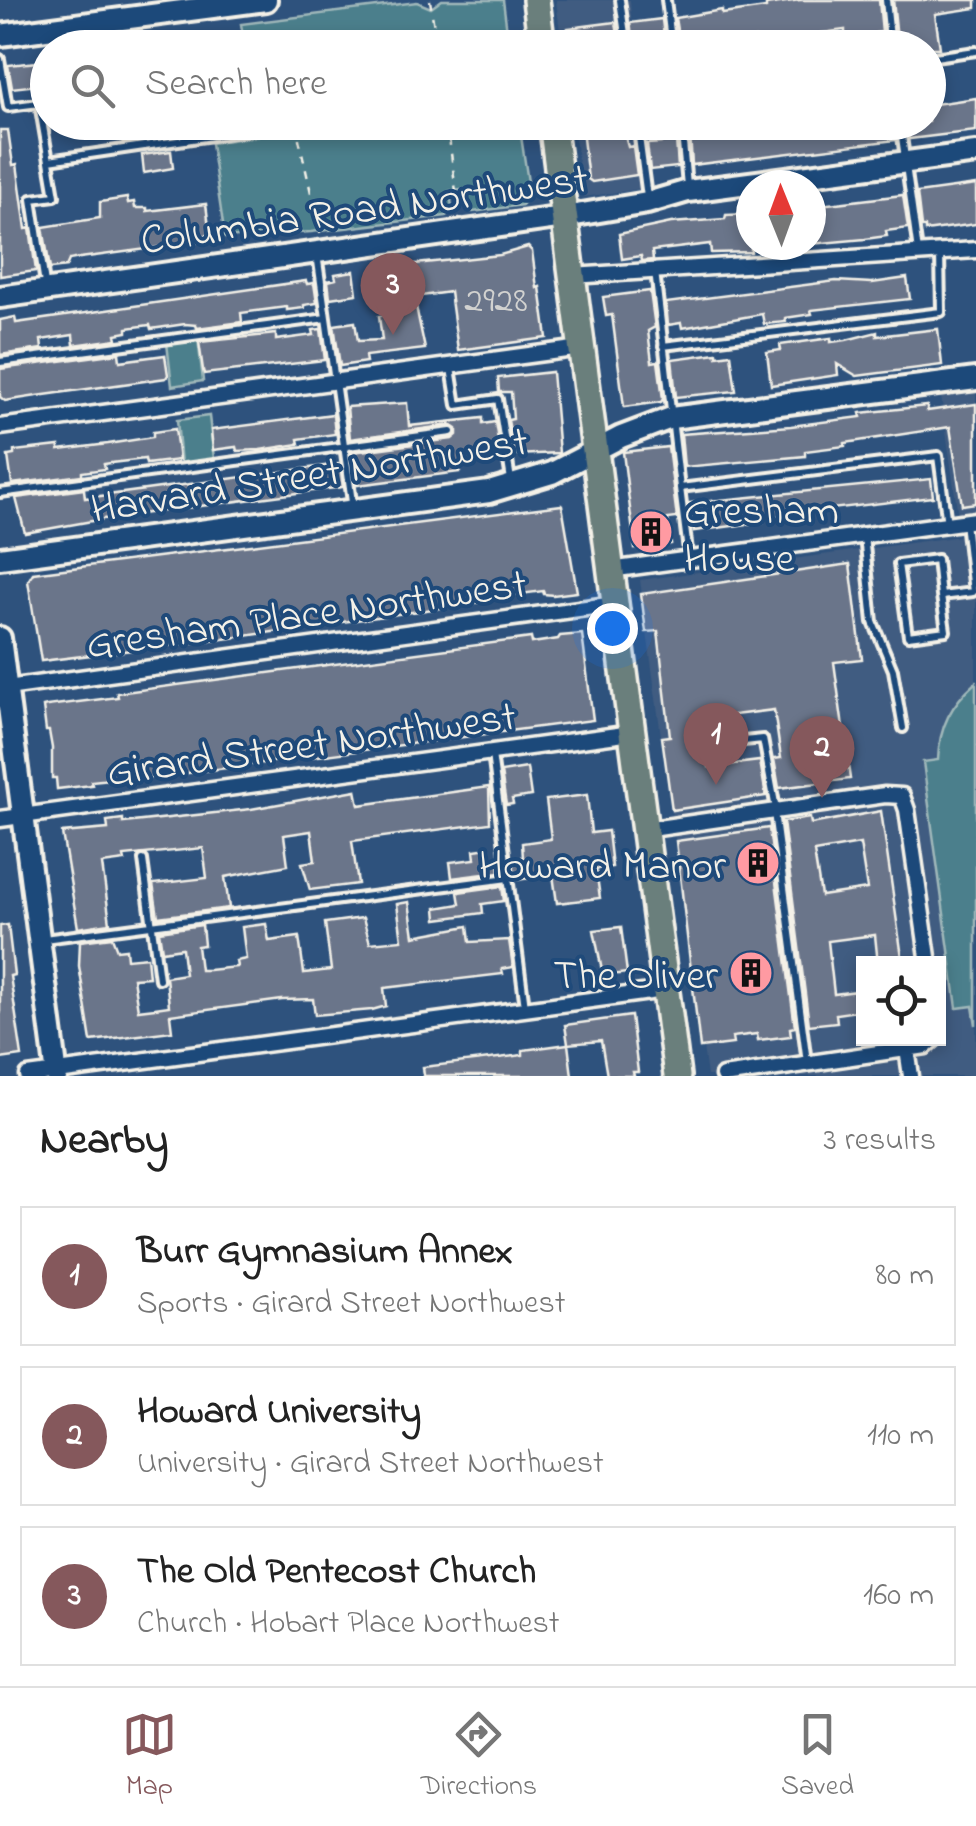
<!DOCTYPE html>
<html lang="en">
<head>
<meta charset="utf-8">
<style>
	:root { --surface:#fff; --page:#f2f2f2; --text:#222; --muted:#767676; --line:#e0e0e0; --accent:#85585c }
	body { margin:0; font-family:"Indie Flower",sans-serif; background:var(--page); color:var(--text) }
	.controls { position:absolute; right:30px; bottom:30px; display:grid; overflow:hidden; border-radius:0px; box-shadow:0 5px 15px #0003 }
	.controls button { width:90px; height:90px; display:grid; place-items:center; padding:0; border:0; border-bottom:2px solid var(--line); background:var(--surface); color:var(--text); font:50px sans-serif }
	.compass { position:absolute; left:736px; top:170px; width:90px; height:90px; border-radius:50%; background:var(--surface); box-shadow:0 5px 15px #0003; rotate:359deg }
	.you { position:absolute; left:612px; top:628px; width:35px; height:35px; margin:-25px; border:8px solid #fff; border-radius:50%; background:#1a73e8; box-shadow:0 0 0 15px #1a73e833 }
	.badge { display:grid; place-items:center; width:65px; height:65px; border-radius:50%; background:var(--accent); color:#fff; font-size:32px; font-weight:700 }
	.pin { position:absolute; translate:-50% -82px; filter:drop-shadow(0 2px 5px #0008) }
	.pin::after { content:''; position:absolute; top:52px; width:35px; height:30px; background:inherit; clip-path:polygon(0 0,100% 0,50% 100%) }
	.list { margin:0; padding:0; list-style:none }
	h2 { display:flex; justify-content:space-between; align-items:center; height:130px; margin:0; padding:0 40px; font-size:42px }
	h2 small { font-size:32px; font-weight:400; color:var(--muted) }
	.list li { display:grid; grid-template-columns:65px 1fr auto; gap:30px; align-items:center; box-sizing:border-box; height:140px; margin:0 20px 20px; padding:0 20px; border:2px solid var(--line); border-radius:0px }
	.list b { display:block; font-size:38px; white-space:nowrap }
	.list p { margin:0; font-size:32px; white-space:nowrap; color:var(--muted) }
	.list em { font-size:32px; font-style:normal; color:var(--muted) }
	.icon { flex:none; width:55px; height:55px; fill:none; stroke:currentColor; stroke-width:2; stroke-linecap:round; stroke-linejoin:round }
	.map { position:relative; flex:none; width:976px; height:1076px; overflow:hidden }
	.search { position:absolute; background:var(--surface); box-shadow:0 5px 15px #0003; left:30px; right:30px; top:30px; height:110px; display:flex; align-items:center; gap:25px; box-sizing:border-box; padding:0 35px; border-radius:55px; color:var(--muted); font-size:38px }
	.sheet { height:610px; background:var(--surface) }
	nav { display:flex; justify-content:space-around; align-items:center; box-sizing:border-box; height:140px; border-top:2px solid var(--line); background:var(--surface); font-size:28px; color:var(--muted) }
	nav a { display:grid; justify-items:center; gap:5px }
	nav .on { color:var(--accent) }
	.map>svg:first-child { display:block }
	.built { fill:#405c81; fill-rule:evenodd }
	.green { fill:#4b7f8c; stroke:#a0b8ba; stroke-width:2.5 }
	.building { fill:#6b748a; stroke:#f4f1e8; stroke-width:2.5; fill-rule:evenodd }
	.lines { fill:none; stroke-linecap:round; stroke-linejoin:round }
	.lane-casing { stroke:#f4f1e8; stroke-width:14 }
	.street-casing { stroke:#f4f1e8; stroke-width:21 }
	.secondary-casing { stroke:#f4f1e8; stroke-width:28 }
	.highway-casing { stroke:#f4f1e8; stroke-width:32 }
	.path { stroke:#f4f1e8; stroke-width:2.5; stroke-dasharray:8 8; stroke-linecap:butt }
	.lane { stroke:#1f4a7a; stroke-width:6 }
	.street { stroke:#1f4a7a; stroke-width:14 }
	.secondary { stroke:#1f4a7a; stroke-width:20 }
	.highway { stroke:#6b7f7c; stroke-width:25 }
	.labels { text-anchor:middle; stroke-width:8; stroke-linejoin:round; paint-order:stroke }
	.number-label { font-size:38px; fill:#d2d2d0 }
	.street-label { font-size:42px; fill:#f4f1e8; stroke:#1f4a7a }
	.poi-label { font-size:42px; fill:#f4f1e8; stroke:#1f4a7a; text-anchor:end }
</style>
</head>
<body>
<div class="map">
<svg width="976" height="1076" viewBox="0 0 976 1076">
	<rect width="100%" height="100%" fill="#2e527d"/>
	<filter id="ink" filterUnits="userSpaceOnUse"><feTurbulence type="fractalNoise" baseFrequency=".01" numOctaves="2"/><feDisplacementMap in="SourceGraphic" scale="20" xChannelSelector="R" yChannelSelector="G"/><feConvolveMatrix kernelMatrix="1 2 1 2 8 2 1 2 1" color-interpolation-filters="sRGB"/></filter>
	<g filter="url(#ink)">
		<path class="built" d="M556 0H630L633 47H562Z
			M573 123H638L642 189 583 197Z
			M976 391V1076H707L640 580 961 536 941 396ZM864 964H938V1038H864Z"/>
		<path class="green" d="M442 0H503L509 47H245L241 24 417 2 431 8Z
			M255 123H519L530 195 522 205 473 212 463 206 461 190 450 191 452 208 446 216 311 232 225 238 211 143 257 136Z
			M198 338 203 381 172 386 167 343Z
			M209 416 214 459 181 464 177 420Z
			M976 682V1025L973 1006 957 1008 923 762 938 760C939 727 951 704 976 682Z"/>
		<path class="building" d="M800 0H879L882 32 845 38V30L814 34 815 41 801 42 798 36 769 40 770 46 758 48 755 38 722 42 723 48H680L675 18 722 10V14L766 8V5Z
			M893 0H976V8L935 14 940 48H898Z
			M662 19 665 45 634 48 630 23Z
			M616 22 619 42 605 44V48H583L582 40 570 42 568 28Z
			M48 61V84L12 88 8 65Z
			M976 98V131L909 139 907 122H928V105Z
			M581 122H621L628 147 633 146 637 175 592 182 588 179Z
			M738 122H765L766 128 806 122H893L896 140 692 165 690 133 710 130 709 126Z
			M0 130H8L13 165 17 164 26 229 30 228 36 271 0 276Z
			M664 140H676L678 167 650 170 647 144 661 143Z
			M171 151 173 168 144 173 142 155Z
			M976 185V224L925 231V227H921L917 193Z
			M903 195 908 228 886 231 887 236 865 239 811 244V206Z
			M127 198 128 203 134 202 135 208H147V211L206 204 210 235 199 236V242L80 258 69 260 66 267 50 269 43 227 100 218V202Z
			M751 214V252L711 253 710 244 652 251 653 260 642 261 641 256 622 259 619 234 671 223 725 219 726 215Z
			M528 247 532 251 537 288 540 287 547 338 458 350 450 292 414 297 425 349 365 356 366 362 340 366 334 325 355 322 358 341 382 340 379 316 403 313 396 266 500 255Z
			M354 271 357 294 330 298 328 281 336 279 335 274Z
			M907 278 910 299 811 310 812 314 785 318 786 322 764 324 762 314 682 328 681 323 668 325 666 303 836 281 872 283Z
			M306 281 307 284 314 283 317 303 304 305V308L287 310V307L241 313 242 322 197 328 196 325 185 324 151 329 150 325 127 328V332L116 334 117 339 74 345 73 335 41 340 42 349 0 355V320L15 317 16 323Z
			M650 291 655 327 648 331 652 362 658 361 663 399 661 402 624 407 612 315 606 316 603 297Z
			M321 329 325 360 204 374 203 370 199 342 276 334V340L314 335 313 330Z
			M938 329 942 365 857 376 837 364 838 375 771 385 767 352 781 350 780 345 831 338V342L846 340 877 332V336Z
			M119 353 120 361 165 355 168 375 166 378 37 396 5 401 0 397V369Z
			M717 353V356L731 354 736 391 676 397 672 359Z
			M552 372 559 453 514 455 508 420 513 419 511 392H499L498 378Z
			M407 403 409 426 483 418V424L495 422 501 458 459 464 460 472 357 485 352 452 452 439 457 435V429L450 425 350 439 347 407Z
			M976 404V503L962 505 950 427 845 443V446L805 451V456L684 467 681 434 791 426 861 417 860 413 927 406V411Z
			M333 414 335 434 298 439 299 444 260 450 237 451 236 447 213 450 211 430Z
			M175 429 179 460 146 464 145 459 111 463 104 464 105 469 82 472V475L12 484 8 456 14 455V451L59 446V450L108 444 153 437V432Z
			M668 447 677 518 668 519 671 544 635 549 623 452Z
			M340 464 343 487 103 519 25 533 16 498 84 489 85 498Z
			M931 479 933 497 763 517V522L694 531 691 517 689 503Z
			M562 505 577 592 553 595 544 594 543 591 481 599 482 602 231 638 41 661 28 581 33 573Z
			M850 564 862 659 834 662 850 779 779 788 774 759 781 758 774 710 702 719 709 767 760 761 766 796 672 810 662 737 670 736 658 631 646 632 641 594Z
			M582 634 593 720 134 780 121 781V778L91 781 92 785 57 789 56 778H52V748L49 731H46L43 707 47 706 118 697 117 693 531 638 532 643 558 639 560 636Z
			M527 768 531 796 512 799 513 804 506 805 501 772Z
			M489 787 490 823 352 841 358 884 310 890 302 863 315 861 311 831 284 835 288 865 225 877 229 908 158 917 153 884 207 878 203 848 124 856 125 861 102 864 110 923 78 928 62 833 108 829 107 821 123 819V823L251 809 356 790 359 805Z
			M587 795 591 833 608 831 612 867 596 869 600 898 557 903 553 875 515 880 513 859 523 858 522 843 551 839 546 800Z
			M881 811 903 964H878L875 935 828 941 834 994 864 990V1010L836 1014 837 1022 809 1025 783 822 810 818 811 824ZM860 844 867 889 821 896 814 852Z
			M769 828 795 1027 790 1028 791 1036 758 1040 757 1034 732 1037 733 1044 700 1048 676 841Z
			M489 848 490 860H499L500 872 452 878 450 862 475 859 474 850Z
			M502 886 504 901 482 904 483 913 437 919 436 908 460 904 458 892Z
			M409 902 414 936 468 926 470 942 509 940 513 967 502 969 503 974 384 988 386 1006 372 1010 315 1015 313 999 282 1000 170 1015 172 1031 91 1041 79 966 80 941 112 937 117 950 126 949 127 959 147 957 149 977 133 978 138 1010 155 1008 169 1006 166 977 185 974 182 948 162 951 159 931 202 925 204 945 197 946 200 970H209L237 967 236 961 246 959 242 927 266 924 269 941 299 937 304 973 331 970 325 923 363 918 370 943 402 940 397 904Z
			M8 925 14 975 10 976 22 1056 0 1059V926Z
			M621 927 627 973 603 976 594 930Z
			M631 1016 638 1072H633L634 1076H607L601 1041 568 1044 565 1025Z
			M568 1044 572 1076H424L423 1067 523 1055V1050Z"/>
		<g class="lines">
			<defs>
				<path id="lane" d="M620 0 627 48
					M666 0 672 48
					M886 0 891 48
					M928 58 976 51
					M0 59 8 107 39 103 55 196 32 199 45 284
					M637 122 647 197
					M681 122 687 186
					M900 122 918 252
					M49 160 246 131
					M317 254 353 509
					M655 271 680 488 938 456 947 524
					M663 346 941 312 940 253
					M0 362 326 318
					M451 368 457 405 498 399 511 480
					M680 488 689 559
					M0 493 451 432
					M864 536 873 622 893 670 903 728
					M941 596 946 631 908 636 898 564 937 559 941 596 973 592 965 522
					M724 743 763 739 776 809
					M492 754 525 1007
					M774 812 807 1062
					M143 860 159 979
					M44 939 508 878"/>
				<path id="street" d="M572 276 976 250
					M0 427 581 348
					M610 570 976 520
					M7 688 615 604
					M0 819 632 733
					M644 830 885 795 902 796 907 810 929 964
					M907 1049 911 1076
					M28 1076 665 990
					M723 1076 926 1046 935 1038"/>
				<path id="secondary" d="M0 35 266 0
					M0 297 564 217 647 203 688 191 976 153
					M0 558 489 492 552 473 621 437 671 418 976 379
					M0 638 57 1076"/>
				<path id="highway" d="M536 0 542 48
					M552 122 677 1076"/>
			</defs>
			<use href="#lane" class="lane-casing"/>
			<use href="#street" class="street-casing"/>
			<use href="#secondary" class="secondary-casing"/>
			<use href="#highway" class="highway-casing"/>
			<path class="path" d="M430 0 437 48
				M383 48 436 44 446 48
				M299 122V139L320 233
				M447 122 459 215
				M360 124 374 122
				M300 132 358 122"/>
			<use href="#lane" class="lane"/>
			<use href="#street" class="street"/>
			<use href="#secondary" class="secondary"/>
			<use href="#highway" class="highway"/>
		</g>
	</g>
	<defs>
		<symbol id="building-disc" viewBox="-11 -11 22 22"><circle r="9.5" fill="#ff9aa2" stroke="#1f4a7a"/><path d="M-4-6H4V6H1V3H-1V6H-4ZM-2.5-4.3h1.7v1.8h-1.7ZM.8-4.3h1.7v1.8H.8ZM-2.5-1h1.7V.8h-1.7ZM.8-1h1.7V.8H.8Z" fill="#111"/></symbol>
	</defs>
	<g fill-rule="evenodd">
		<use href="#building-disc" x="626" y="507" width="50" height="50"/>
		<use href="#building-disc" x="733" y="838" width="50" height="50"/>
		<use href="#building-disc" x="726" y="948" width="50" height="50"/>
	</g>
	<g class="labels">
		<g class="number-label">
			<text x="496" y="311">2928</text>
		</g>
		<g class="street-label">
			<text transform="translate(364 207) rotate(-8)" y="15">Columbia Road Northwest</text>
			<text transform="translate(309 473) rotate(-9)" y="15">Harvard Street Northwest</text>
			<text transform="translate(306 612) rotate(-8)" y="15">Gresham Place Northwest</text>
			<text transform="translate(311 742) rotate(-8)" y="15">Girard Street Northwest</text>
		</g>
		<g class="poi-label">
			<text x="684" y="523" text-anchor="start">Gresham<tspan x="684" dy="48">House</tspan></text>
			<text x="726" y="878">Howard Manor</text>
			<text x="718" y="988">The Oliver</text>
		</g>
	</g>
</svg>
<div class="controls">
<button><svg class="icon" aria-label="locate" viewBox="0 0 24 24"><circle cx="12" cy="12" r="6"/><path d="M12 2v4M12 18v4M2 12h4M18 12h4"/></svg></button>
</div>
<svg class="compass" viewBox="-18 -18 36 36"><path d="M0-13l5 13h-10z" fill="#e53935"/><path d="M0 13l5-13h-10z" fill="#767676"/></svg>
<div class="you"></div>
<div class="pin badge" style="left:716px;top:785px">1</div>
<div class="pin badge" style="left:822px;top:798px">2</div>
<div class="pin badge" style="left:393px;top:335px">3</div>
<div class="search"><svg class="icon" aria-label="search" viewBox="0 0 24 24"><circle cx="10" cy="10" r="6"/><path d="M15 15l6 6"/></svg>Search here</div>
</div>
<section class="sheet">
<h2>Nearby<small>3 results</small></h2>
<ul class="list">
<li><span class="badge">1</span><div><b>Burr Gymnasium Annex</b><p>Sports · Girard Street Northwest</p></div><em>80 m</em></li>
<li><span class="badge">2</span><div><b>Howard University</b><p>University · Girard Street Northwest</p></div><em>110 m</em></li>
<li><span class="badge">3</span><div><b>The Old Pentecost Church</b><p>Church · Hobart Place Northwest</p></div><em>160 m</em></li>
</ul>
</section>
<nav>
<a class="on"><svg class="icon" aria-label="map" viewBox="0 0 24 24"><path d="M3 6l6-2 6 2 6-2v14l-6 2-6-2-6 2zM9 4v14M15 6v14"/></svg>Map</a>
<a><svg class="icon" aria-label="directions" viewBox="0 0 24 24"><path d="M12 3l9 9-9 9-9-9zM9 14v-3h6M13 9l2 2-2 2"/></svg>Directions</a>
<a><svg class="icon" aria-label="saved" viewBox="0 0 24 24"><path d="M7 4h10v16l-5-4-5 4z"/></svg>Saved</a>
</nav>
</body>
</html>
